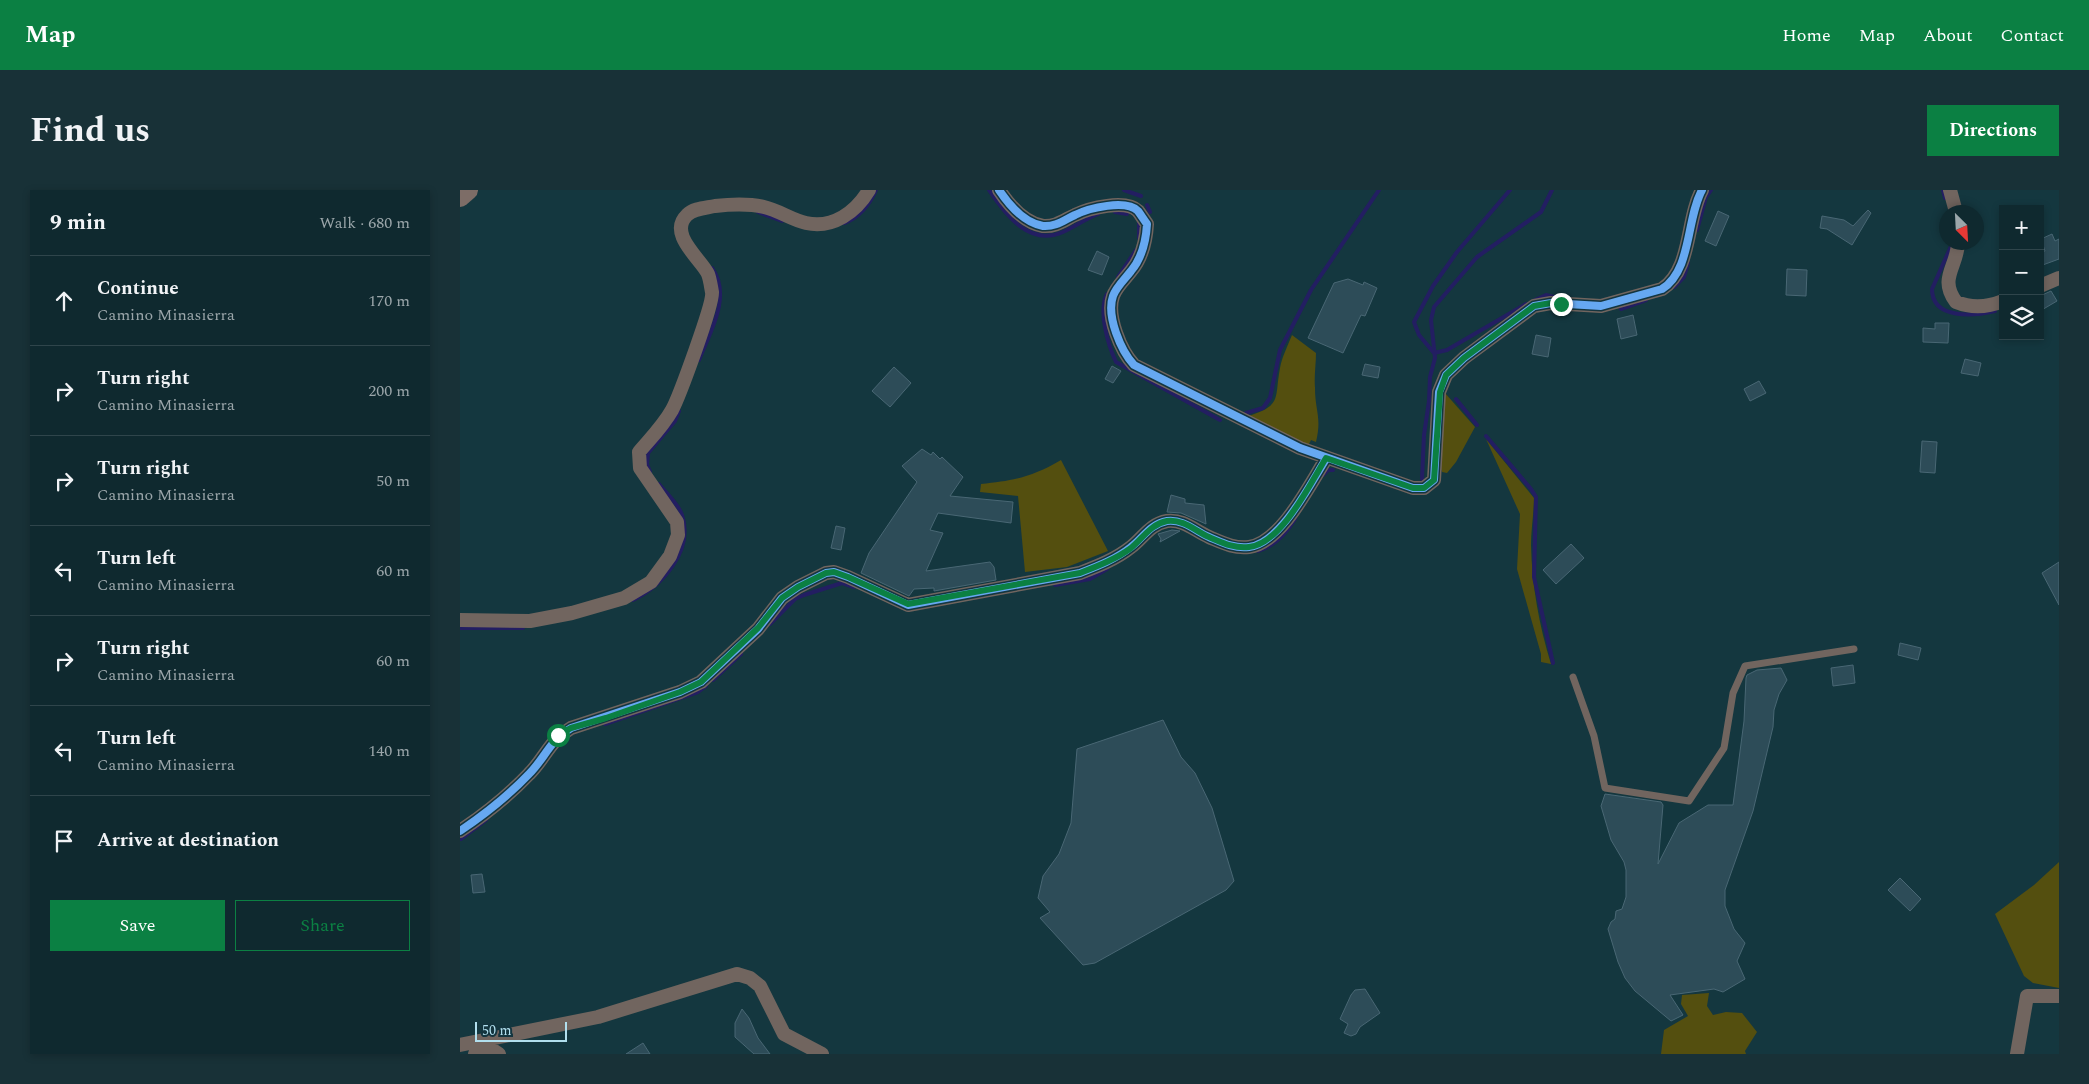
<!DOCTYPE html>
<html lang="en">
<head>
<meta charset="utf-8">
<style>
	:root { --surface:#0f292f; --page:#183137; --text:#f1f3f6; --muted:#9ba6aa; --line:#2f454b; --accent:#0b8043 }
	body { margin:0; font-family:Spectral,serif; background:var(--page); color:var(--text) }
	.controls { position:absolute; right:15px; top:15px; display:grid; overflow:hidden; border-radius:0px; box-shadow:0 2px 8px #0003 }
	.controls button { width:45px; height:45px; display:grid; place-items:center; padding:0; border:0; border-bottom:1px solid var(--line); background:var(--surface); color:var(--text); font:25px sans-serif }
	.compass { position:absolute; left:1479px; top:15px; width:45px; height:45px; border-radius:50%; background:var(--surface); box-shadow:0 2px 8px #0003; rotate:156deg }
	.scale { position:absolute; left:15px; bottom:12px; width:92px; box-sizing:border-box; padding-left:5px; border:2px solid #b1dfee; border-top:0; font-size:14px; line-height:18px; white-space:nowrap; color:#b1dfee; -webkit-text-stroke:4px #14353f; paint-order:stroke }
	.stop { position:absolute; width:15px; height:15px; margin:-11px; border:4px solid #0b8043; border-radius:50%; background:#fff }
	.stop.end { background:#0b8043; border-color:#fff; box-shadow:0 1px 5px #0008 }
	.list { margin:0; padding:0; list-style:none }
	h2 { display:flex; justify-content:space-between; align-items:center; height:65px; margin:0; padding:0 20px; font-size:21px }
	h2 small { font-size:16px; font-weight:400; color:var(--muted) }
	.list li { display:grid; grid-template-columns:32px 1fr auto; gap:15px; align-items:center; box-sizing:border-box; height:90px; padding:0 20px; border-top:1px solid var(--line) }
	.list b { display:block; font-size:19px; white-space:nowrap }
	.list p { margin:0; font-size:16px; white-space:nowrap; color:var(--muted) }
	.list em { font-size:16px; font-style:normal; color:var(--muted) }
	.actions { display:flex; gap:10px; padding:15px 20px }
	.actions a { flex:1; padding:11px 0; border:1px solid var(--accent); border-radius:0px; text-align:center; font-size:18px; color:var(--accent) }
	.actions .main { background:var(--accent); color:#fff }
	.icon { flex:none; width:28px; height:28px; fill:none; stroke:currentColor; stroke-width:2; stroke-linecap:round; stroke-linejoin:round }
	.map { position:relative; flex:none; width:1599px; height:864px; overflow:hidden; border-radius:0px }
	header { display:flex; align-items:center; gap:30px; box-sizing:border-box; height:70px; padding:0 25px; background:var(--accent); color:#fff }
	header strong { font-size:24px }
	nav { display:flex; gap:28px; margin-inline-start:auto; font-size:18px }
	.intro { display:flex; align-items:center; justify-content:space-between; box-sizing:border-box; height:120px; padding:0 30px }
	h1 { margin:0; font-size:35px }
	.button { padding:12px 22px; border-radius:0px; background:var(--accent); color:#fff; font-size:18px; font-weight:700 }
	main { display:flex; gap:30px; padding:0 30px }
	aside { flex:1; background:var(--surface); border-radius:0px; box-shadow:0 2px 8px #0003 }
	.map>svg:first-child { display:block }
	.green { fill:#544f0f }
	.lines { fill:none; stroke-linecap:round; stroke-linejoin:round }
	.stream { stroke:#231e62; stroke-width:4 }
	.building { fill:#2d4c58; stroke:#496774 }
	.service { stroke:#71655f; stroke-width:7 }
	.minor { stroke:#71655f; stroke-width:14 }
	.secondary { stroke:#7d6d67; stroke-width:20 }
	.cycleway-casing { stroke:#14353f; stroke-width:11 }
	.cycleway { stroke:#66a8f1; stroke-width:8 }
	.route { stroke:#0b8043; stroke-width:6 }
</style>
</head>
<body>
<header>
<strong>Map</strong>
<nav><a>Home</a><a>Map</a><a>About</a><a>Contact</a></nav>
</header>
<div class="intro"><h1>Find us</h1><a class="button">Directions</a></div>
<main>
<aside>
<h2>9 min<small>Walk · 680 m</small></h2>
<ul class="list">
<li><svg class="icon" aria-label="ahead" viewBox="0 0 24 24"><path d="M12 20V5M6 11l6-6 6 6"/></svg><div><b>Continue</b><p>Camino Minasierra</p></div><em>170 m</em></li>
<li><svg class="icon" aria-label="right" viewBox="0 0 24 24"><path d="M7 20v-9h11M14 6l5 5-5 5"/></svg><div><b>Turn right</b><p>Camino Minasierra</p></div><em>200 m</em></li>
<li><svg class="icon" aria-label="right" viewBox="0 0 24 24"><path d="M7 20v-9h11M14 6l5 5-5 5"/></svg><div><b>Turn right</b><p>Camino Minasierra</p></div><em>50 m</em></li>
<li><svg class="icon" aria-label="left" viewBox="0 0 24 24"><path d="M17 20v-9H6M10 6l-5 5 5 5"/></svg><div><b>Turn left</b><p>Camino Minasierra</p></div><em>60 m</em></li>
<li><svg class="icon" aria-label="right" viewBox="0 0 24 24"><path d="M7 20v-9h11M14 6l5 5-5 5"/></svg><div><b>Turn right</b><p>Camino Minasierra</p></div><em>60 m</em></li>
<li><svg class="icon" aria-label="left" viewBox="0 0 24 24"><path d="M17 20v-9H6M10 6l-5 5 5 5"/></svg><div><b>Turn left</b><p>Camino Minasierra</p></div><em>140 m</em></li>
<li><svg class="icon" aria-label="arrive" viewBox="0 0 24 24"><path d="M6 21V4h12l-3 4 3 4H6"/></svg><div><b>Arrive at destination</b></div></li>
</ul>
<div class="actions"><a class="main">Save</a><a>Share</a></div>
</aside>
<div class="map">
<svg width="1599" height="864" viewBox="0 0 1599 864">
	<rect width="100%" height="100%" fill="#14373f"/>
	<path class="green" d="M832 145 856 163C856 174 854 186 855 198 855 221 862 227 856 252L851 250 848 256 786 227C823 215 814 210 820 178 822 167 828 155 832 145Z
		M985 203 1015 237 996 272 987 283 982 282 979 273Z
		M1026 249 1074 308C1074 323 1071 339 1071 355 1072 396 1079 435 1091 474L1081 472V464L1057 379 1060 324Z
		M601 270 648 361 607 377 565 382 558 306 520 302 521 294C553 291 572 287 601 270Z
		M1599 672V798L1573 793 1564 786 1535 724 1574 695Z
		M1249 803 1247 816 1253 825 1266 822 1282 823 1297 842 1285 861 1286 864H1201L1204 840 1228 826 1221 814 1222 805Z"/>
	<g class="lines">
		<path class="stream" d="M529 0C545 24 569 57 603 42 615 36 626 29 638 24
			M664 0 681 6
			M1050 0 997 62 973 96 954 132 959 145 974 163 987 160 1066 114
			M1483 0 1485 8
			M687 15 690 22
			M298 22 322 31
			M655 22 667 24
			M679 32V48
			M384 33C399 28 410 14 416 0
			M1237 40 1246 7 1251 0
			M1492 54 1472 99C1472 130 1514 126 1535 121
			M658 87 676 60
			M1214 97 1224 87 1228 73
			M647 104C638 121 648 155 656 172L760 230
			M1075 110 1086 105 1094 107
			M1161 119 1186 110
			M239 170C250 142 272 106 252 78
			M996 209 1017 235
			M786 223 803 218 810 208 820 160 851 100 919 0
			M1026 246 1071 299 1076 307 1074 387 1093 473
			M190 282 187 274 188 263 215 231 219 221
			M863 285 868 280H873
			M962 289 964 245 969 211 970 187 975 168 971 130 974 117 1017 67 1081 22 1092 0
			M798 361C815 356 826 344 835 329
			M595 395 630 389 647 379
			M173 410C202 396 234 360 222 325 219 315 206 303 199 294
			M310 434 335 409 344 405 382 393 394 397
			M0 438H63
			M253 490 281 464
			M145 534 238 502 246 496
			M1 649 26 630"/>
	</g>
	<path class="building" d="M1408 20 1411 23 1392 55 1367 39 1360 38 1362 26 1384 30 1393 36Z
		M1258 21 1269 26 1256 56 1245 51Z
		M1592 44 1595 51 1599 49V69L1580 76V63L1585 61 1581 49Z
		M637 61 649 67 642 85 628 80Z
		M1327 79 1347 80 1346 106 1326 105Z
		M888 89 903 95 904 92 917 98 905 126 901 125 883 163 848 148 874 93Z
		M1591 101 1597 111 1580 121V106Z
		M1173 125 1177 145 1161 149 1157 129Z
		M1475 133H1489L1488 153 1463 152V138L1475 139Z
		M1076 145 1091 148 1088 167 1072 164Z
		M1505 169 1521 173 1518 186 1501 183Z
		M905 174 920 177 918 188 902 185Z
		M652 176 661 181 653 193 645 189Z
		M434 177 451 193 430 217 412 201Z
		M1299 191 1306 203 1290 211 1284 199Z
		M1462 251 1477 252 1475 283 1460 282Z
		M462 259 471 265 473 262 480 269 482 267 503 287 490 306 553 312 551 333 478 323 470 340 483 343 466 381 530 372 534 377 536 390 474 401V398L454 399 449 406 401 383 409 363 457 292 442 276Z
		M711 305 725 309V313L744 315 746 334 721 323 707 322Z
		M376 336 385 338 381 360 371 358Z
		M712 340 720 341 700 352 701 349 698 344Z
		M1111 354 1124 368 1096 394 1083 380Z
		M1599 372V415L1582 383Z
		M1440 453 1461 458 1458 470 1438 465Z
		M1393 475 1395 493 1373 496 1371 478Z
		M1321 478 1327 490 1319 504 1314 520 1313 537 1293 621 1265 700V716L1274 739 1285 753 1277 771 1285 789 1263 802 1254 799 1210 805 1223 825 1211 831 1175 801 1165 788 1158 772 1148 739 1151 732 1155 729 1156 721 1162 719 1166 707V680L1164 672 1151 650 1141 616 1145 604 1201 612 1203 615 1198 674 1219 633 1248 615H1273L1284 531 1286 488 1287 485 1297 480Z
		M703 530 721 567 735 583 752 618 774 691 766 700 635 773 623 775 580 728 590 722 578 708 583 686 599 664 611 633 617 559Z
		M22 684 25 702 13 703 11 685Z
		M1440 688 1461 709 1450 721 1428 700Z
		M905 799 920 823 900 837 896 844 891 846 884 843 888 834 880 829 891 805 895 800Z
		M282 819 289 828 298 848 310 864H294L275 847V833Z
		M183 853 190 864H166Z"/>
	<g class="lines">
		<path class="service" d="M1113 487 1134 546 1145 598 1229 611 1264 558 1273 503 1285 476 1394 459"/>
		<path class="minor" d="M539 0C549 15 565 33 583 36 596 37 604 30 615 25 629 18 666 9 678 21 681 25 684 30 687 34 686 51 682 68 671 81 665 89 656 97 653 106 646 126 661 161 674 175L840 258 953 298H964L974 290 979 202 986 185 1004 168 1074 116 1091 113 1141 116 1202 99C1232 80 1226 29 1242 0
			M1490 0 1496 22
			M1498 52C1498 76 1478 88 1496 112 1511 118 1528 117 1543 111
			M1580 96 1599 88
			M0 430 70 431 112 423 164 408 191 392 210 366 218 345 217 332 180 278 179 262C190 249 203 236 212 220 219 207 254 113 252 102 251 97 250 89 248 84 242 70 207 44 227 25 234 18 246 18 255 16 272 14 287 13 304 17 318 20 332 30 346 33 373 39 396 22 409 0
			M0 641C24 625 49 605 69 584 86 567 89 551 111 538L220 502 241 492 298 439 322 408 338 397 366 383 374 382 388 387 448 415 620 383C638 376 656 369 671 357 683 348 690 334 707 331 724 329 735 341 749 347 761 352 774 359 789 357 821 353 850 294 866 269
			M0 855 138 827 277 784 290 788 300 796 324 844 362 864
			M15 864 33 860 39 864
			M1557 864 1567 806H1599"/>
		<path class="secondary" d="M0 7 8 0"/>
		<defs>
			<path id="cycleway" d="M539 0C549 15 565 33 583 36 596 37 604 30 615 25 629 18 666 9 678 21 681 25 684 30 687 34 686 51 682 68 671 81 665 89 656 97 653 106 646 126 661 161 674 175L840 258 953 298H964L974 290 979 202 986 185 1004 168 1074 116 1091 113 1141 116 1202 99C1232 80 1226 29 1242 0
				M0 641C24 625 49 605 69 584 86 567 89 551 111 538L220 502 241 492 298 439 322 408 338 397 366 383 374 382 388 387 448 415 620 383C638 376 656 369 671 357 683 348 690 334 707 331 724 329 735 341 749 347 761 352 774 359 789 357 821 353 850 294 866 269"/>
		</defs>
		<use href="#cycleway" class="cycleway-casing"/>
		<use href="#cycleway" class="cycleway"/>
	</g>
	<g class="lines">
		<path class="route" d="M98 545 111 538 146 528 220 502 241 492 298 438 322 408 338 397 366 383 374 382 388 387 448 414 620 383C638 376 656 369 671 358 683 348 691 334 707 331 724 329 735 341 749 347 761 352 774 359 789 357 821 354 850 294 866 268L953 298H964L974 290 980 202 986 185 1004 168 1074 116 1091 113 1101 114"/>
	</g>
</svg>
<div class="controls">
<button>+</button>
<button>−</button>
<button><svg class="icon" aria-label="layers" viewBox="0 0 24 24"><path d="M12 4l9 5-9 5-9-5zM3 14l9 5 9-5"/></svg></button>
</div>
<svg class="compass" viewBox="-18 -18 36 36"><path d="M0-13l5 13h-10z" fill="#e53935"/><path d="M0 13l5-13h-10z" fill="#9ba6aa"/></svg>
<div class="scale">50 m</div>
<div class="stop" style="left:98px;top:545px"></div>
<div class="stop end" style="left:1101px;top:114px"></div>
</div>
</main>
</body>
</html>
